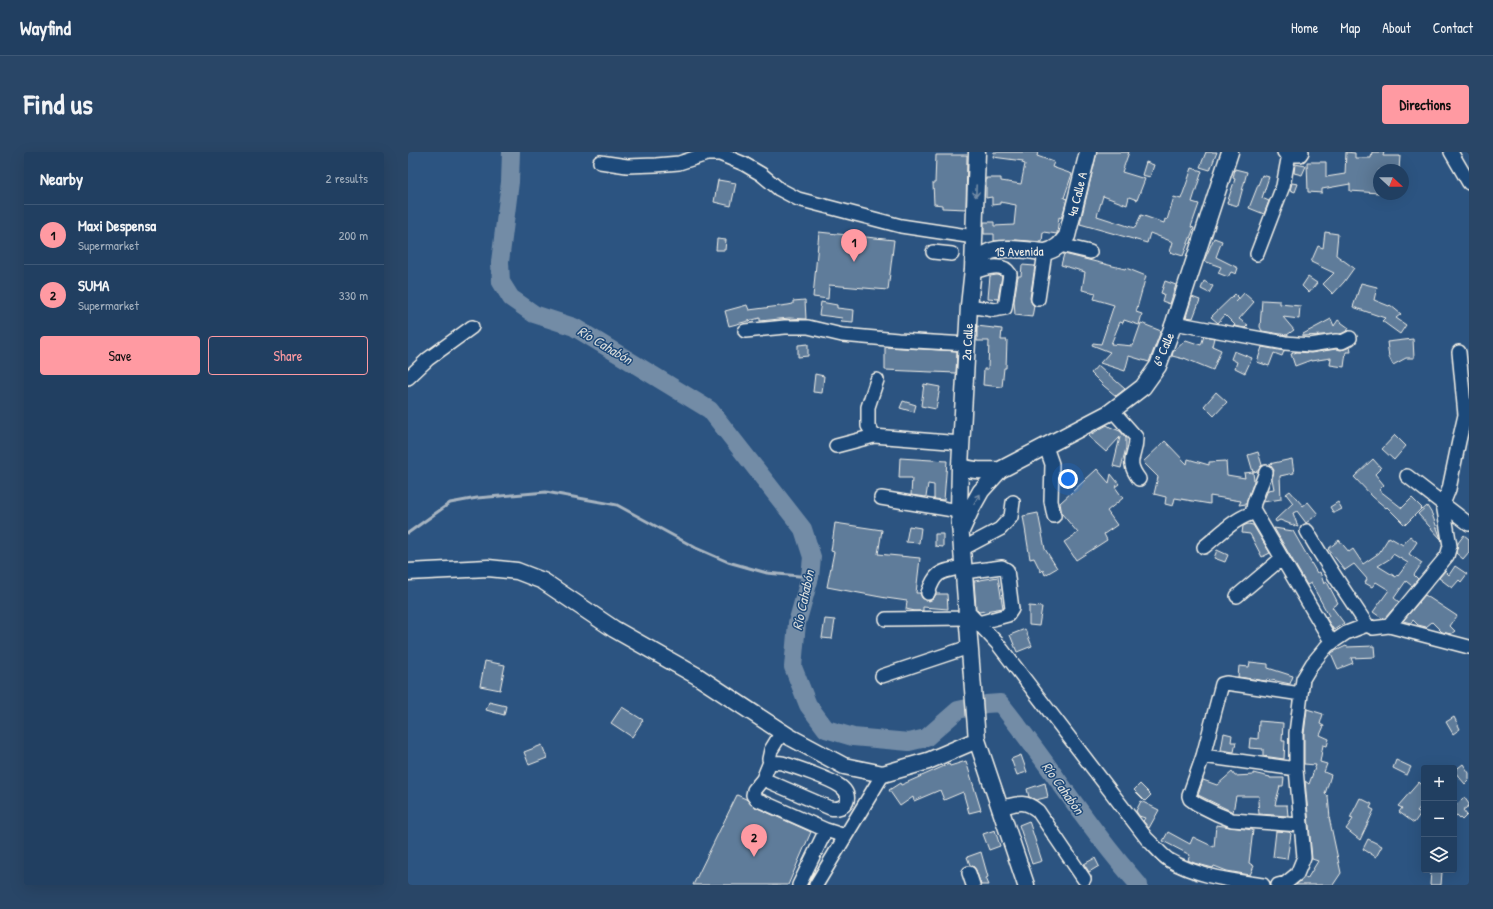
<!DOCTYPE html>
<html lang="en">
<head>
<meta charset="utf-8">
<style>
	:root { --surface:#213f61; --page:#294667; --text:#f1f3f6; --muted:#a2afbd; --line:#3e5876; --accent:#ff9aa2 }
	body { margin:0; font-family:"Patrick Hand",sans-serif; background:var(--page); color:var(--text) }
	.controls { position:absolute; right:12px; bottom:12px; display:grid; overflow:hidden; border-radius:4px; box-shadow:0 4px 16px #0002 }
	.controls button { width:36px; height:36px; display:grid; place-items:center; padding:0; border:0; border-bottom:1px solid var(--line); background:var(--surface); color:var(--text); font:20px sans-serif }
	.compass { position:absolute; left:965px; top:12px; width:36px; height:36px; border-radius:50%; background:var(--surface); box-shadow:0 4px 16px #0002; rotate:112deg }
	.you { position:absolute; left:660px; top:327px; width:14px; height:14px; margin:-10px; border:3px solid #fff; border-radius:50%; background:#1a73e8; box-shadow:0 0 0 6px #1a73e833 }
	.badge { display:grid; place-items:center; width:26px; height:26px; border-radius:50%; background:var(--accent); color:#111; font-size:13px; font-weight:700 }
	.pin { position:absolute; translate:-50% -33px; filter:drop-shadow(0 1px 2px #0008) }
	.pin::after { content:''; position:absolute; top:21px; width:14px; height:12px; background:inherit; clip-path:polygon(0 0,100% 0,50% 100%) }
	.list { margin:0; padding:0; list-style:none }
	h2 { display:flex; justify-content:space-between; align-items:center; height:52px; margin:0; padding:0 16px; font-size:17px }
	h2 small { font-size:13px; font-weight:400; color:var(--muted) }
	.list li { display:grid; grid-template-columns:26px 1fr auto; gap:12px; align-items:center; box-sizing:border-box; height:60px; padding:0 16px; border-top:1px solid var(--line) }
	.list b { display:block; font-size:15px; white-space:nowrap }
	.list p { margin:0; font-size:13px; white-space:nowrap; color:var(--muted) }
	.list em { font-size:13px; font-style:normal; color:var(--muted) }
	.actions { display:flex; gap:8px; padding:12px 16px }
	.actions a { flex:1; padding:9px 0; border:1px solid var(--accent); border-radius:4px; text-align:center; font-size:14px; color:var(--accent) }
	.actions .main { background:var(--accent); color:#111 }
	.icon { flex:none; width:22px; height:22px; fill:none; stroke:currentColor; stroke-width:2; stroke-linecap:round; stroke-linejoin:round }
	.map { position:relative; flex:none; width:1061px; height:733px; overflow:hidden; border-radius:4px }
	header { display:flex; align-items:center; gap:24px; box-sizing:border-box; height:56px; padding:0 20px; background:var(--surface); border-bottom:1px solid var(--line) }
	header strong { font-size:19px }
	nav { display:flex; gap:22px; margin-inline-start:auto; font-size:14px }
	.intro { display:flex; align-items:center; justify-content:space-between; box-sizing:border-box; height:96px; padding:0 24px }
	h1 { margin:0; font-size:28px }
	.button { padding:10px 18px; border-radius:4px; background:var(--accent); color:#111; font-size:14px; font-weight:700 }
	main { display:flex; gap:24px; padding:0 24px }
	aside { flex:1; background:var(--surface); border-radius:4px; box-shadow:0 4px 16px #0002 }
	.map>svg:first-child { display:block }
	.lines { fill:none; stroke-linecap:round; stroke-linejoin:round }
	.stream { stroke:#a7b4c0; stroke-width:3 }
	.river { stroke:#738ca6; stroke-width:18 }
	.building { fill:#5e7b9a; stroke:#f4f1e8; fill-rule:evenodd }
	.minor-casing { stroke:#f4f1e8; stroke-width:16 }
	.major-casing { stroke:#f4f1e8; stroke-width:19 }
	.minor { stroke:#1f4a7a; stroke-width:13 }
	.major { stroke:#1f4a7a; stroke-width:16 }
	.oneway { stroke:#748da6 }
	.labels { text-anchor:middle; stroke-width:3; stroke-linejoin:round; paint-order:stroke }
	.street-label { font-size:13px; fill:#f4f1e8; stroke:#1f4a7a }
	.water-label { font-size:14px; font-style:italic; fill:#dadddb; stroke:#1f4a7a }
</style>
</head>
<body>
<header>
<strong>Wayfind</strong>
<nav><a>Home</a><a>Map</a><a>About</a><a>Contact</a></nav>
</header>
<div class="intro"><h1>Find us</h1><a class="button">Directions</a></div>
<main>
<aside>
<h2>Nearby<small>2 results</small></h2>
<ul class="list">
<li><span class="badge">1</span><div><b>Maxi Despensa</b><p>Supermarket</p></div><em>200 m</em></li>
<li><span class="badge">2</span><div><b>SUMA</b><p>Supermarket</p></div><em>330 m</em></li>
</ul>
<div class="actions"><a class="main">Save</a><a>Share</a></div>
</aside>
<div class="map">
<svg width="1061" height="733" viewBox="0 0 1061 733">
	<rect width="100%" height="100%" fill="#2c5481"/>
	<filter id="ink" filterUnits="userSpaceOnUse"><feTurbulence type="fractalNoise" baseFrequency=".025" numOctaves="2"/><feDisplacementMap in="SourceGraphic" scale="8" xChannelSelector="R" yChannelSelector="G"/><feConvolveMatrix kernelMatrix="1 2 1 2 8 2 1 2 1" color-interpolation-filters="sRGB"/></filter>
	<g filter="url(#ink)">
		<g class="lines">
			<path class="stream" d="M0 381 42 351 69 346 138 340 209 353 288 396 320 410 359 421 402 425"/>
			<path class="river" d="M103 0 102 30 92 110 93 130 103 146 126 162 166 175 302 258 395 377 404 405 402 425 389 471 385 515 400 553 418 577 445 585 501 590 518 586 550 558 578 552 592 551C640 610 680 676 731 733"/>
		</g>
		<path class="building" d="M586 0H630L629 4 646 10 644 15 664 22 656 46 659 47 656 58 653 66 651 65 649 82 635 80 634 90 608 88 586 89V82H576V70H586V74L606 73 608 53 592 50V52L584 53V45L578 46V26H593V29L613 32 617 12 614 11 615 9 585 5Z
			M689 0H721L714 20 737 27 729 48 721 45 719 53 695 44 689 64 723 75 727 76 733 63 756 71 757 67 759 68 766 45 773 47 784 16 794 19 784 50 791 52 783 75 786 76 775 104 762 100 765 90 742 81 739 91 672 72Z
			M798 0H809L802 18 792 15Z
			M938 0 947 1V6H963L964 0H976L975 4H992L991 18H971V41L942 39V32L914 37V41L900 40 899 10H918V25L937 22Z
			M528 3H559L558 57 534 56V53L526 52 525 31H527Z
			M738 10 746 13 742 25 734 23Z
			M887 12 898 14 894 23 886 21Z
			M827 17 839 20 830 54 819 51 827 27 825 26Z
			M854 23 861 25 854 46 861 49 856 62 841 56Z
			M310 28 328 31 323 54 306 50Z
			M884 31 890 32 887 40 882 38Z
			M411 80 486 88 480 138 421 133 420 147 405 145Z
			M917 80 930 82 928 103 946 116 936 130 925 142 915 132 926 121 903 110 910 94 915 96Z
			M806 86 814 89 808 105 830 116 828 122 823 120 820 125 810 121 813 115 796 109Z
			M309 87 318 88 317 98H308Z
			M656 102 717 117 718 116 738 124 728 160 734 162 731 173 716 168 715 171 712 170 703 192 725 194 733 171 753 179 741 210 721 204 717 219 692 211 702 200 684 193 685 191 693 192 706 153 686 147 688 141 674 138 677 120 653 113Z
			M614 113 627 114 622 146 623 150 626 154 624 165 607 163 606 149 610 124H613Z
			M589 123 594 124 590 147 580 146 582 124Z
			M900 125 909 131 901 141 894 134Z
			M757 129 768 133 762 152 754 149 756 142 753 141Z
			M796 129 805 134 801 141 793 137Z
			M953 131 969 135 966 148 981 154 982 153 993 162 988 166 998 173 992 182 974 169 977 166 945 155Z
			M836 141 846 150 831 167 840 173 837 176 826 174 827 173 817 163 810 171 803 165 827 142 831 146 828 150Z
			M784 145 792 148 785 166 778 165Z
			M397 148 398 167 381 166 352 169V166L321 174 317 159 339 153 341 158 380 153 385 152V149Z
			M854 148 872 149V152L892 154 891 167 875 165 886 178 879 183 854 179 852 175Z
			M413 150 429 153V156L446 158 445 170 433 169 434 166 411 163Z
			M923 167 926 174 930 168 941 176 939 179 933 182 895 184V182Z
			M569 174 594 177 593 188H599L598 216H596L594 235 575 233 576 217H580L581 189H569Z
			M796 184 806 186 804 194 813 198 805 218 776 206V207L764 204 765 200 778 188 793 193Z
			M1005 187 1006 206H998L985 213 981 205 979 190Z
			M400 192V204L390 205V193Z
			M477 195 549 199 548 221 477 218Z
			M854 195 876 199 874 204 866 201 861 214 849 210Z
			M942 195 943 200H938L936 215 922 213 923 206 903 209V208L887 214 883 202 889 200 903 201 928 197 933 198Z
			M826 199 844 206 837 221 827 216 829 210 823 207Z
			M690 213 717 237 708 244 696 234 683 221Z
			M407 222 416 224 414 241 405 240Z
			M516 232 532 235 528 257 513 254Z
			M808 240 819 250 806 264 796 254Z
			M495 249 508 253 506 260 492 256Z
			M699 273 702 275 712 279 718 286V296L713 316 705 314 712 285 698 300 680 284Z
			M987 283 998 294 986 308 974 297Z
			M757 289 779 312 780 307 801 313V310L818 309 819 323 837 326 836 321 845 320 846 329 838 352 831 353 833 349 802 344V352L767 346 765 354 757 352 758 345 746 342 750 325 735 310Z
			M850 300 854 313 850 319 845 320 840 303Z
			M492 306 539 309 536 348 526 347V333L520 332 518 345 503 343 504 326H491Z
			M884 307 886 321 872 324 873 347 855 350 860 338 866 337 864 327 866 318 861 312Z
			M965 307 973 316 967 322 976 333 971 338 994 356 1004 346 1014 356 997 373 979 355 978 356 965 345 946 325Z
			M689 317 701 331 703 322 711 332 707 335 715 346 699 359 709 373 696 382 699 388 668 408 656 390 670 381 654 362 652 351Z
			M882 339 895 354 900 350 910 362 898 371 889 359 885 361 890 375 872 368 868 370 867 368 885 351 878 342Z
			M930 350 934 357 928 360H925L922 355Z
			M1019 354 1024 362 1033 387 1010 362Z
			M630 361 637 397 649 416 637 423 635 418 633 420 626 406 622 407 615 364Z
			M427 371 474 378 470 402 512 406 508 441H512L514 446 521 449 525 447 528 442H539L540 457 515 455V459H507L498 457 499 449 478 446 419 435 426 400 423 399Z
			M840 372 845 373 862 401 854 405 842 382 834 381 835 374Z
			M501 374 513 376 511 391 498 390Z
			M866 376 885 379 909 421 912 420 916 432 919 430 930 451 924 455 936 471 926 478 918 466 921 464 903 431 899 433Z
			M527 382H535V395L527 394Z
			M1056 383 1061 387V400L1055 407 1048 401 1050 391Z
			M1002 384 1009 390 1001 402 1014 411 1006 423 1010 427 1004 434 998 429 986 446 991 450 977 466 975 467 965 460 981 438 968 430 964 435 957 431 959 427 946 412 937 418 920 397 931 388 941 400 945 397 955 412 971 401 981 385 995 393ZM985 402 1000 411 990 424 989 423 988 425 970 414 983 406Z
			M809 398 820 403 817 410 806 406Z
			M1047 414 1059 422 1053 430 1051 428 1044 436 1031 426 1037 419 1041 423Z
			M590 425 595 456 571 460 568 457 566 429Z
			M1017 443 1049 464 1042 474 1047 479 1043 482 1034 480 1024 470 1018 475 1010 473 1005 468 1003 471 995 469Z
			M621 454 634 455 631 474 621 473Z
			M417 467 427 468 424 487 414 486Z
			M617 477 624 494 609 500 602 483Z
			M938 494 939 495 966 494 967 505 943 506 945 511 930 517 923 501Z
			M77 509 97 513 92 538 72 534Z
			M842 510 860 512V516L885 524 882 532 859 527 858 529 830 525 831 514 841 515Z
			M81 550 98 554 96 563 78 558Z
			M214 555 235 568 224 585 203 571Z
			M899 557 915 562 912 572 916 574 912 583 921 587 919 594 915 593 912 610 919 612 916 620 923 623 917 642 920 644 922 666 921 665 933 721 925 733H888L896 725 899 727 910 709 904 707 897 629 901 632 908 613 896 612V582Z
			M1046 565 1052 577 1045 582 1038 570Z
			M851 569 875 571 874 589H877L876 607 855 604V597L841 596 842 586 850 587Z
			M816 581 824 583 823 590H828L826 600 813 598Z
			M134 593 139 606 121 613 116 600Z
			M613 603 619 620 609 623 603 607Z
			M988 608 1003 615 999 623 985 616Z
			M558 609 573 658 561 661 555 640 536 648 532 638 506 649 505 645 492 654 481 638 492 631 493 633 541 612 542 614Z
			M1055 612 1061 621V628L1057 632 1046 619Z
			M824 620 827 624 845 623V621L862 625V626H876L875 634H872L867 653H879L880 664 851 662 850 650 851 644H828L825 660 790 643 795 628 809 633Z
			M1011 630 1016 635V651L1009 659 1013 661 1006 671 991 660 994 656 990 654Z
			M637 631 640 645 628 648 621 645 619 637Z
			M732 632 743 643 737 649 726 638Z
			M329 643 338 647 345 654 403 680 380 733H285Z
			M1056 645 1061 652V654L1055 658 1059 663 1054 668 1049 663 1046 665V649L1049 652Z
			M952 646 964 652 962 656 966 658 952 688 938 677 945 667 942 666Z
			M733 649 751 658 741 676 735 669 737 666 731 664 728 659Z
			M621 669 634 709 624 712 611 673Z
			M808 673 845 678 841 711 846 714 842 723 819 719 806 714 805 716 786 711 780 708 782 703 755 689 760 680 782 692 785 685 806 695Z
			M587 678 592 694 581 698 575 682Z
			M868 679 881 680 883 682 879 707 865 705Z
			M960 687 974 694 968 705 955 697Z
			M573 700 580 725 578 726 581 733H573L568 718 566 715 562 713 559 705Z
			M687 706 691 714 681 720 676 712Z
			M1023 719 1034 720 1033 733H1022Z"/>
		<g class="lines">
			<defs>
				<path id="minor" d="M876 0 887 3H892L894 0
					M1043 0 1061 31
					M192 10 219 14 248 13 271 11 299 2H312L336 12 353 22 371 37 390 47 493 74 566 85
					M652 93 682 100
					M525 100 544 102
					M849 102 875 34 881 2
					M630 147 637 100
					M561 154 586 158 597 156 602 122C594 109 577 117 565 120
					M766 171 877 191 902 193 928 189 934 190 942 186
					M337 179 377 175H400L434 183 490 188 559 192
					M0 226 20 207 64 175
					M469 228 460 255V274L466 284 553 291
					M705 259 728 285C729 305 716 307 731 327
					M428 294 466 284
					M638 295 644 312 643 349 646 364
					M858 320 846 351 845 357 924 491
					M999 324 1061 372
					M473 346 551 359
					M899 379C917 411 939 442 959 473
					M796 395C810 384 830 363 847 361
					M554 397 592 377 603 365 605 350
					M556 420 594 415 599 418 604 457 600 463 570 471
					M520 441C528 418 533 420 555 415
					M829 444 874 406
					M559 459 589 491 739 687C746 693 753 703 761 708 790 725 823 728 855 733
					M478 467 559 466
					M981 474 1039 404 1042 394 1035 352 1041 337 1051 289 1057 263 1051 200
					M474 524 561 495
					M374 580 363 598 361 607 362 610 355 627 346 638 345 643 348 647 418 678 437 684
					M795 604 888 617
					M355 627 422 656C439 659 446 644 432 634 422 627 388 615 374 611 370 610 366 611 362 610
					M592 656C608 652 616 647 630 659L676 727
					M892 673 824 668 809 662 789 652 782 647 781 644 795 604 814 532 818 531 893 542
					M561 721 565 733
					M391 733 418 678
					M408 733 475 622
					M870 733 878 731 889 722 896 705 888 617V581L895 527 904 512 919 494 938 481 959 473 965 476 981 474 1061 495"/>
				<path id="major" d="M569 0 565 117 561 154 552 314 551 359 569 588 618 733
					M565 117C569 112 573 105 579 101 591 93 623 99 637 100 648 98 653 92 659 84L680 0
					M552 314C565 320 578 318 592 318
					M553 379 564 355 573 339 592 318 701 261 735 235 750 214 766 171 822 0
					M0 420 80 416 109 419 135 429 206 477 289 524 380 584 436 614 475 622 520 609 569 588"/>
			</defs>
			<use href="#minor" class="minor-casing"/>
			<use href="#major" class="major-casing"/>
			<use href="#minor" class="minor"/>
			<use href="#major" class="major"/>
		</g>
		<defs><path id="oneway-shaft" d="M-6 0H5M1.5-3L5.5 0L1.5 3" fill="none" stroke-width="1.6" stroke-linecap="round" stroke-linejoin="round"/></defs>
		<g class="oneway">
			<use href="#oneway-shaft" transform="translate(568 39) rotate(92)"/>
			<use href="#oneway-shaft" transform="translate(569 347) rotate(-59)"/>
		</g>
	</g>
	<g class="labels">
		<g class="street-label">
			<text transform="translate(669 42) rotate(-76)" y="5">4a Calle A</text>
			<text transform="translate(611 99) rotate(-1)" y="5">15 Avenida</text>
			<text transform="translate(559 190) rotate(-87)" y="5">2a Calle</text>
			<text transform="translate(755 197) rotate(-67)" y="5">6ª Calle</text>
		</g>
		<g class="water-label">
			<text transform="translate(197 193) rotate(31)" y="5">Río Cahabón</text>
			<text transform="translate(395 448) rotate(-78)" y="5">Río Cahabón</text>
			<text transform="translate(655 636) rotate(54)" y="5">Río Cahabón</text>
		</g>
	</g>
</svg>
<div class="controls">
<button>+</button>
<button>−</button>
<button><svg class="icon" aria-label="layers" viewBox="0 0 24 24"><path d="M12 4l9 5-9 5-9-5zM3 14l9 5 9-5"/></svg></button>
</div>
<svg class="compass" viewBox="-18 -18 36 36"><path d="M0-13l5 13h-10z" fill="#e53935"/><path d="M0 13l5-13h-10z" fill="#a2afbd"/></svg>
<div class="you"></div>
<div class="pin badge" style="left:446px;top:110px">1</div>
<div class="pin badge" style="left:346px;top:705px">2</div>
</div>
</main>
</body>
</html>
